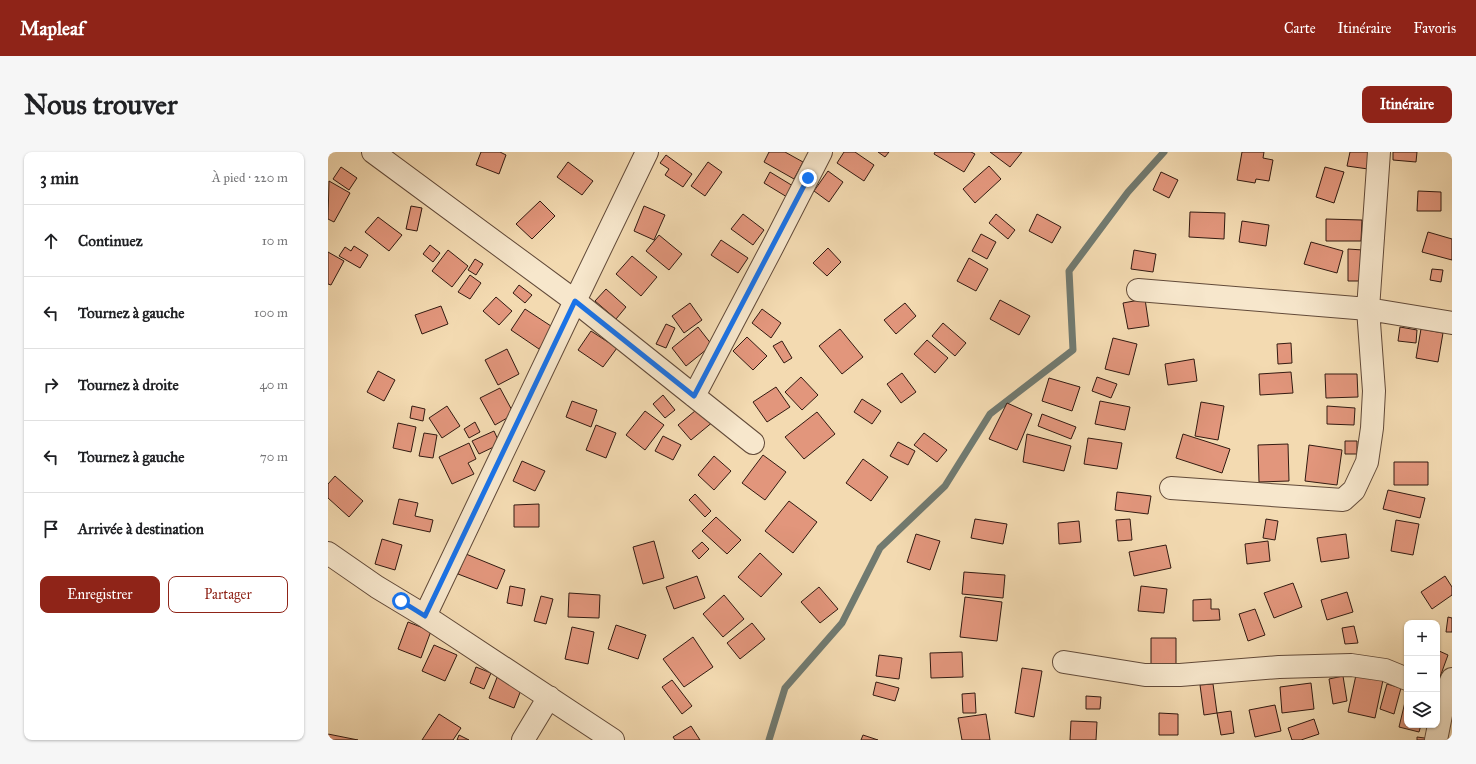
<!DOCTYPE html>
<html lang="fr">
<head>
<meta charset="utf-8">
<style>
	:root { --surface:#fff; --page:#f6f6f6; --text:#202124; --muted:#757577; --line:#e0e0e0; --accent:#8f2418 }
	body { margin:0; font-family:"IM FELL Great Primer",serif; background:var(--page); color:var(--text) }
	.controls { position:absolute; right:12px; bottom:12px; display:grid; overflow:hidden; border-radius:8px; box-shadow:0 1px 3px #0004 }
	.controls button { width:36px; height:36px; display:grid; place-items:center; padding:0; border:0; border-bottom:1px solid var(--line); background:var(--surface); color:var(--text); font:20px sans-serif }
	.stop { position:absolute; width:12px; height:12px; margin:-9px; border:3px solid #1a73e8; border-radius:50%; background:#fff }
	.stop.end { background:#1a73e8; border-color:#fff; box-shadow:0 1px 4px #0008 }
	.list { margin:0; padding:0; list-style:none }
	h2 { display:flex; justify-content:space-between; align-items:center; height:52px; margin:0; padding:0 16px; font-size:17px }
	h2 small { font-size:13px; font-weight:400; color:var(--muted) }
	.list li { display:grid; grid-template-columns:26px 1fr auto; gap:12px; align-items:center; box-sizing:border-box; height:72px; padding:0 16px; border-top:1px solid var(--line) }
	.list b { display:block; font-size:15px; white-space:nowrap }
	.list em { font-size:13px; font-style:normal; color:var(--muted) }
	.actions { display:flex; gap:8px; padding:12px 16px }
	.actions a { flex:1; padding:9px 0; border:1px solid var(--accent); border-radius:8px; text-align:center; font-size:14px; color:var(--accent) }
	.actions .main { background:var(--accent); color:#fff }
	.icon { flex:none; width:22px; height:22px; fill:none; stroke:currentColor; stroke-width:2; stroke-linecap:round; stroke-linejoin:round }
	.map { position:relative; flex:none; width:1124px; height:588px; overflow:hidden; border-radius:8px }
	header { display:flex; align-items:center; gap:24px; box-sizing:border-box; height:56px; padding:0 20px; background:var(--accent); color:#fff }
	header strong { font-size:19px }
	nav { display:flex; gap:22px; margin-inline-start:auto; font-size:14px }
	.intro { display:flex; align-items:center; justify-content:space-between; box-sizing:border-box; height:96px; padding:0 24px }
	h1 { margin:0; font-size:28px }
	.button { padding:10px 18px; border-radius:8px; background:var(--accent); color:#fff; font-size:14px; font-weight:700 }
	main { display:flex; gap:24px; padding:0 24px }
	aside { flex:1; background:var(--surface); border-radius:8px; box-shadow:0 1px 3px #0004 }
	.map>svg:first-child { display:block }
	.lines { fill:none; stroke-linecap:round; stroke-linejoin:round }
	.stream { stroke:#717a70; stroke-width:7 }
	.building { fill:#e2967c; stroke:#321a11 }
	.minor-casing { stroke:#624a39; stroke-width:24 }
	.minor { stroke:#f7e7cc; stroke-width:22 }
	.route { stroke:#1a73e8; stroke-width:5 }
</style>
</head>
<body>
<header>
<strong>Mapleaf</strong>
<nav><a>Carte</a><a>Itinéraire</a><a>Favoris</a></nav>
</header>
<div class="intro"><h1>Nous trouver</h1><a class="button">Itinéraire</a></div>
<main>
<aside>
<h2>3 min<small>À pied · 220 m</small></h2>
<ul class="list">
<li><svg class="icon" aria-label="ahead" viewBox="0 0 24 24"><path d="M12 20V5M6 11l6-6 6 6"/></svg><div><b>Continuez</b></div><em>10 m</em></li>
<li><svg class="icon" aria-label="left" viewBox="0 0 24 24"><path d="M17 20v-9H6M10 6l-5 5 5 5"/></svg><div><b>Tournez à gauche</b></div><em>100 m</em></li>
<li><svg class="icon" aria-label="right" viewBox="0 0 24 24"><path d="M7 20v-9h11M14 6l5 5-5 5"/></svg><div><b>Tournez à droite</b></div><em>40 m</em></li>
<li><svg class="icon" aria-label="left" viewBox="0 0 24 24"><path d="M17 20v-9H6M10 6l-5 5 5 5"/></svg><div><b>Tournez à gauche</b></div><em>70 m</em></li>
<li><svg class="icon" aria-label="arrive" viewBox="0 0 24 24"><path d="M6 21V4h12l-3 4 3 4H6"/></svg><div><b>Arrivée à destination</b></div></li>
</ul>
<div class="actions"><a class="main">Enregistrer</a><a>Partager</a></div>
</aside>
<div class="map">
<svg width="1124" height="588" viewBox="0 0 1124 588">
	<rect width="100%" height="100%" fill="#f3dab1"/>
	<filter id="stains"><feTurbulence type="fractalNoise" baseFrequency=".005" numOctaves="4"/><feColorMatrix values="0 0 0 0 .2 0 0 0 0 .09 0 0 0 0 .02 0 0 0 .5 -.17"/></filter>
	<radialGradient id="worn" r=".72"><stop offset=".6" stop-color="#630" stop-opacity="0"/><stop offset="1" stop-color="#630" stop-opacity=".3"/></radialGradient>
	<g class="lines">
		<path class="stream" d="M441 588 457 536 514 471 552 396 617 334 662 262 745 198 741 119 800 40 836 0"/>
	</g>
	<path class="building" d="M153 0H172L178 3 171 22 148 13Z
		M441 0H457L475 10 466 27 436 10Z
		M516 0H527L546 13 536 29 509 11Z
		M550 0H561L557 5Z
		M607 0H643L647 2 636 20 606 2Z
		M662 0H694L682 15Z
		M914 0H936L935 6 945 8 941 29 928 27 927 31 909 28Z
		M1022 0H1043L1040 17 1019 14Z
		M1065 0H1089L1088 10 1065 8Z
		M338 3 364 22 355 35 337 23 341 17 332 11Z
		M240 10 265 29 254 43 229 25Z
		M380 10 394 20 377 44 363 34Z
		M661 14 673 27 647 51 635 37Z
		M13 15 29 26 21 38 5 27Z
		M997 15 1016 20 1006 51 988 45Z
		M500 19 515 30 501 50 486 39Z
		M442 20 465 34 459 45 436 31Z
		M833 20 850 28 841 46 825 38Z
		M1 29 22 41 6 70 0 67Z
		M1090 39 1113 40V59H1089Z
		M212 49 227 64 204 87 188 72Z
		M83 54 94 56 89 79 78 77Z
		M316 54 337 63 326 88 306 79Z
		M862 60 897 61 896 87 861 85Z
		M415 62 436 78 425 93 403 77Z
		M668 62 687 78 680 87 661 71Z
		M709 62 733 75 724 91 701 79Z
		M50 65 74 83 61 99 37 80Z
		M998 67 1034 68 1033 89H998Z
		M914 69 941 73 938 94 911 90Z
		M1100 80 1124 87V108L1094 100Z
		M653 82 668 90 659 107 644 99Z
		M331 83 354 102 341 118 318 99Z
		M393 88 420 106 410 121 383 103Z
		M983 90 1015 99 1009 121 976 112Z
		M102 93 112 101 105 110 95 102Z
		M26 94 40 103 32 116 11 104 17 95 23 99Z
		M500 96 513 110 499 124 485 111Z
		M1020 97 1035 98V129H1020Z
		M120 98 140 114 124 135 104 119Z
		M806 98 828 102 825 120 803 117Z
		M0 100 16 109 3 133 0 132Z
		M304 104 329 125 313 144 288 122Z
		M641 106 660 117 648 139 629 129Z
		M147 107 155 112 148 123 140 118Z
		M1104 117 1115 118 1113 130 1102 128Z
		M142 123 153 131 142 147 130 140Z
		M191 133 204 143 197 151 185 141Z
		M278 137 298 155 288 167 267 149Z
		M168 145 184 159 171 173 155 159Z
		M817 147 821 174 800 177 795 151Z
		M672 148 702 164 691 183 662 167Z
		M362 151 374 168 356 181 344 164Z
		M577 151 588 164 568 182 556 168Z
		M113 154 120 172 94 182 87 163Z
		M197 157 226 176 211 197 183 178Z
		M434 157 453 171 443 186 424 171Z
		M615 171 638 191 627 204 604 184Z
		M338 172 347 176 338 196 328 192Z
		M370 175 384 193 358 214 344 196Z
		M1072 175 1089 178 1088 191 1070 189Z
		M512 177 535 205 514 222 491 194Z
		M1093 177 1115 181 1110 210 1088 206Z
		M263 179 289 196 275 215 250 198Z
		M419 185 439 204 425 218 405 199Z
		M785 186 809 192 801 223 777 217Z
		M599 188 620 206 607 221 586 202Z
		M454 189 464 206 456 211 445 194Z
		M963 191 964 211 950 212 949 192Z
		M179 197 191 222 170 233 157 208Z
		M866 207 869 229 840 233 837 212Z
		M50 219 67 228 56 249 39 240Z
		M963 220 965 241 932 243 931 222Z
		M574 221 588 240 573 251 559 232Z
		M997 222H1029L1030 245 998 246Z
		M473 225 490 243 474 258 457 240Z
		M769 225 789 232 783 246 764 239Z
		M721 226 752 235 744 259 714 249Z
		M448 235 462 255 439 270 425 250Z
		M172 236 186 262 167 273 152 246Z
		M335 243 347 258 337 266 325 252Z
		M534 247 553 259 544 272 526 260Z
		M244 249 269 258 263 275 238 265Z
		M772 249 802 255 797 278 767 272Z
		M873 250 896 254 890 288 867 284Z
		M679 251 704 262 689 298 661 287Z
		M84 254 97 257 95 269 82 266Z
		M119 254 132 274 114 286 101 266Z
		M373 254 386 269 363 288 350 273Z
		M999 254 1027 256 1026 273 999 272Z
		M317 259 336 273 317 298 298 283Z
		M489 260 507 282 476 307 457 285Z
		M714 262 748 275 743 287 710 274Z
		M147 270 152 280 141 286 136 277Z
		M70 271 88 275 83 300 65 296Z
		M268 273 288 281 278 306 258 298Z
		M166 279 172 292 151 302 144 289Z
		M96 281 109 283 105 306 91 304Z
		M596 281 619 298 609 310 586 293Z
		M699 282 743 294 736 319 695 310Z
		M855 282 902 297 894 321 848 306Z
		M335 284 353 293 345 308 327 299Z
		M760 286 794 291 789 317 756 312Z
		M1017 289H1029V302H1017Z
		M570 290 587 299 580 313 562 304Z
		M141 291 148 307 140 311 146 322 124 332 111 305Z
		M960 292 961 329 931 330 930 293Z
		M981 293 1014 298 1009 333 977 329Z
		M435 303 458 320 437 348 414 331Z
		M386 304 403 319 386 338 370 323Z
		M535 307 560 325 543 349 518 331Z
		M194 309 217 319 207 339 185 329Z
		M1066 310H1100V333H1066Z
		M7 324 35 349 21 365 0 346V332Z
		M1060 338 1097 346 1092 366 1055 357Z
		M789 340 823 344 820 362 787 358Z
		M367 342 383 359 377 365 361 348Z
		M71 347 90 351 87 364 105 368 102 380 65 372Z
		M461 349 489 370 465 401 437 379Z
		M211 352V375H186V353Z
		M388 365 413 388 399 402 374 379Z
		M647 367 679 372 675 392 643 386Z
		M802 367 804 388 790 389 788 368Z
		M938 367 950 369 947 388 935 386Z
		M1068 368 1091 372 1085 403 1063 399Z
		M751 369 753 390 731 392 730 371Z
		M588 382 612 389 602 418 579 410Z
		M1018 382 1021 406 993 410 989 386Z
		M54 387 74 393 67 418 47 412Z
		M326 389 336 426 315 432 305 395Z
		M940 389 942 409 919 412 917 392Z
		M374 390 381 397 371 407 364 399Z
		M838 393 843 416 806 424 801 400Z
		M432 401 454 422 433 445 410 425Z
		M138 402 177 418 169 437 130 422Z
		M636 420 677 423 675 446 634 442Z
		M369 424 377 446 346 457 338 435Z
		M1117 424 1124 435V443L1104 457 1093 440Z
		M965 431 974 455 946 466 936 441Z
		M182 434 197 437 194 454 179 451Z
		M813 434 839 437 836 461 810 459Z
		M491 435 510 457 492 471 473 450Z
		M1019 440 1025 460 999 468 993 448Z
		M241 441 272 443 271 466 240 465Z
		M396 443 416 467 395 485 375 462Z
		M213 444 225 447 218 472 206 469Z
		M637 445 674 450 669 489 632 485Z
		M883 447V457H891L892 468 865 469V448Z
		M927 457 937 483 920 489 911 462Z
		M1120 465 1124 466V480H1118Z
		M80 470 103 479 93 506 70 497Z
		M424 471 437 487 412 507 399 491Z
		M288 473 318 483 310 507 280 497Z
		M1026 474 1030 491 1017 492 1014 476Z
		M244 475 266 480 260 512 237 507Z
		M365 485 385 515 356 535 335 507Z
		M823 486H848V514L823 513Z
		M106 493 129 503 117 529 94 519Z
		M1109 498 1120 503 1112 525 1109 524Z
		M634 500 635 525 603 526 602 501Z
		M551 503 574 506 571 527 548 524Z
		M148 515 163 521 156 537 142 531Z
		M694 516 714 519 706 565 687 561Z
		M170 523 195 533 186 556 161 546Z
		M1028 523 1055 528 1047 566 1020 560Z
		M1015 524 1019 549 1005 552 1001 527Z
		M344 528 364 554 354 562 334 535Z
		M548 530 571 536 567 549 545 543Z
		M983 531 986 557 954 561 952 535Z
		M885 532 889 561 876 563 872 533Z
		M1059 532 1073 536 1066 562 1052 557Z
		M647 541 648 561H635L634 542Z
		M758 544 773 545 772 557H758Z
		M1077 550 1079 551V573H1093L1091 580 1071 575Z
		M947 553 953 579 927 585 921 558Z
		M903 559 906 581 893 583 889 561Z
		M831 561 850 562V583H831Z
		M111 562 133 576 125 588H94Z
		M658 562 662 588H634L630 566Z
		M986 567 991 582 973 588H964L960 576Z
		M743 569 769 570 768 588H742Z
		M363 574 372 588H347L345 585Z
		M0 582 30 588H0Z
		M131 583 141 588H129Z
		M535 583 550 588H533Z
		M1089 585 1104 587V588H1089Z"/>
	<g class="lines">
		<defs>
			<path id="minor" d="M45 0 247 149 425 291
				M810 138 1040 157 1124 171
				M366 244 446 92 493 0
				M843 336 1015 348 1026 338 1039 310 1044 276 1046 239 1040 157 1051 0
				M0 401 49 435 97 464 285 588
				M97 464 247 149 319 0
				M736 510 817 523H852L951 515 1023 513 1057 518 1079 527
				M195 588 221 545
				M1108 588 1117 543 1124 527"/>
		</defs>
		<use href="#minor" class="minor-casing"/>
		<use href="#minor" class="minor"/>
	</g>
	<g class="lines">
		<path class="route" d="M73 449 97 464 247 149 366 244 480 26"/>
	</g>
	<rect width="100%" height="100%" filter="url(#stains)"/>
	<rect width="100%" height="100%" fill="url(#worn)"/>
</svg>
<div class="controls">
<button>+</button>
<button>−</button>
<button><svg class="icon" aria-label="layers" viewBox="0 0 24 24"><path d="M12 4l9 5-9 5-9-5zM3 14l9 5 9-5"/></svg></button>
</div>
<div class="stop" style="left:73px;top:449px"></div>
<div class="stop end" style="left:480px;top:26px"></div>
</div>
</main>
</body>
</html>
